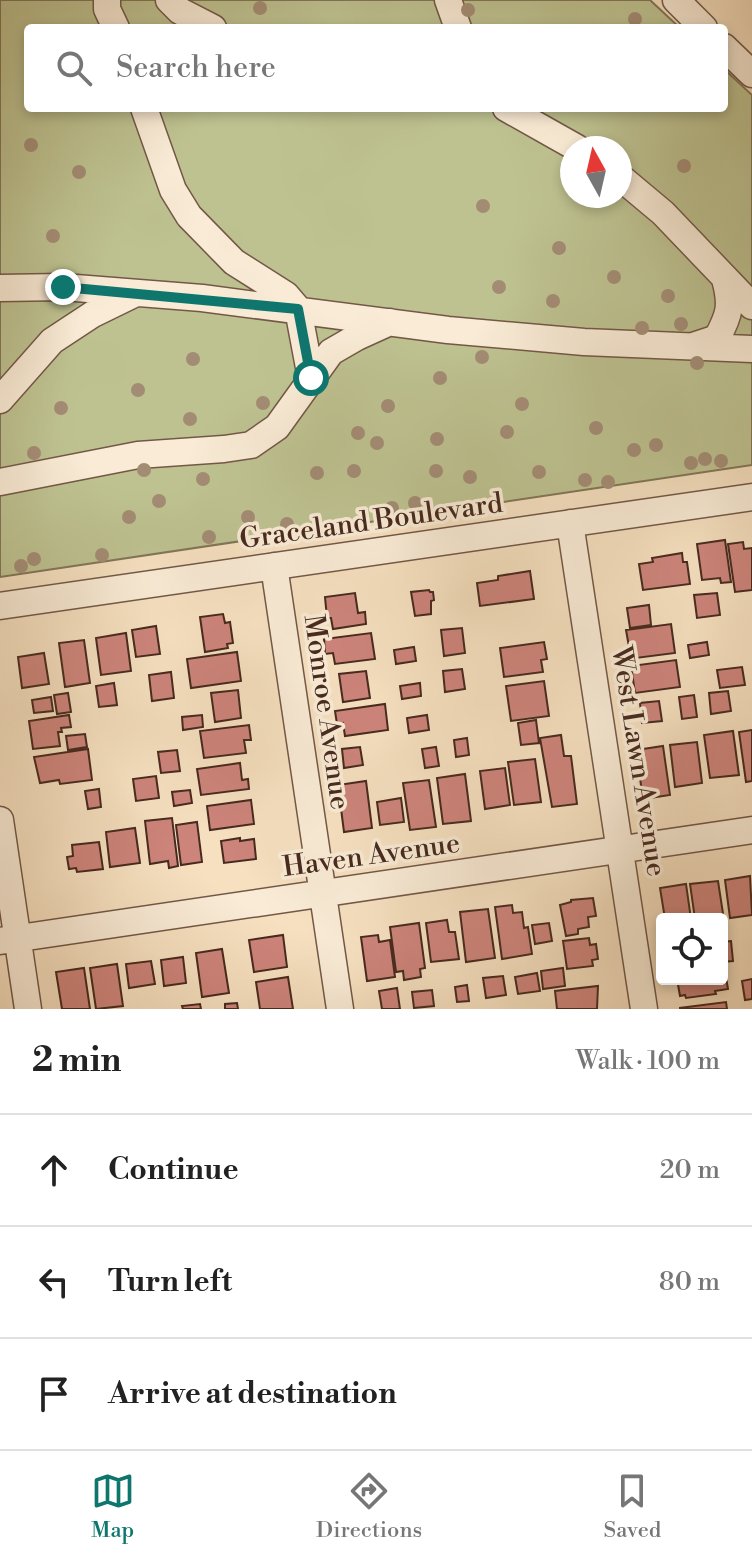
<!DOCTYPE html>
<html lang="en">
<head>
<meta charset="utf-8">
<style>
	:root { --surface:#fff; --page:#f6f6f6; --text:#222; --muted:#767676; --line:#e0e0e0; --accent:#0f766e }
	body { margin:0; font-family:"Libre Bodoni",serif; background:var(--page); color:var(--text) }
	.controls { position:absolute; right:24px; bottom:24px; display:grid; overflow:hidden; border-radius:8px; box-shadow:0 4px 12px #0003 }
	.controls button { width:72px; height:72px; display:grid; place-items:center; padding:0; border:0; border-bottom:2px solid var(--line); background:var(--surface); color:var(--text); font:40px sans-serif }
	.compass { position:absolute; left:560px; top:136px; width:72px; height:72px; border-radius:50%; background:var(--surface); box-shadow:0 4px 12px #0003; rotate:352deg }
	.stop { position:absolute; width:24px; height:24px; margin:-18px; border:6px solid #0f766e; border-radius:50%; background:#fff }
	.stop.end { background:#0f766e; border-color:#fff; box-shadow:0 2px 8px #0008 }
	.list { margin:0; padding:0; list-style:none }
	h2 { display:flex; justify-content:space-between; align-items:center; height:104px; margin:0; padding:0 32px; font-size:34px }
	h2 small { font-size:26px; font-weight:400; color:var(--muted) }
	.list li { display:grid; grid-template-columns:52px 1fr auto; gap:24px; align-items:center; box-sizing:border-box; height:112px; padding:0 32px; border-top:2px solid var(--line) }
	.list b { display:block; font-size:30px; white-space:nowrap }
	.list em { font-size:26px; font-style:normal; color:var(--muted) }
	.icon { flex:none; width:44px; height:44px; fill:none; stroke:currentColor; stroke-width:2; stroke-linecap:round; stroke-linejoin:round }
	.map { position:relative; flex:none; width:752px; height:1009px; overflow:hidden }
	.search { position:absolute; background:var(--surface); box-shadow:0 4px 12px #0003; left:24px; right:24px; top:24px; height:88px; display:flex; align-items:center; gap:20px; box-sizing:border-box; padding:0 28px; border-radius:8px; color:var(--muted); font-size:30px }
	.sheet { height:440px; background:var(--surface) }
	nav { display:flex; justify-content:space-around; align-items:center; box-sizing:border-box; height:112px; border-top:2px solid var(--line); background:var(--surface); font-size:22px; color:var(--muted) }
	nav a { display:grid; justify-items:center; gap:4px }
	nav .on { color:var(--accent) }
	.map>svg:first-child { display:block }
	.green { fill:#bec291; stroke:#827658; stroke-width:2; fill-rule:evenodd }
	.building { fill:#cd847b; stroke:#472a1f; stroke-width:2 }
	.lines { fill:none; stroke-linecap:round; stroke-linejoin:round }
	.minor-casing { stroke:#735847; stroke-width:29 }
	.minor { stroke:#f9ebd6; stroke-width:26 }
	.tree { fill:#a38c74 }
	.route { stroke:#0f766e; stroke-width:10 }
	.labels { text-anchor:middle; stroke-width:7; stroke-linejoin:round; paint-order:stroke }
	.street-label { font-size:28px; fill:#472a1f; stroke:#f9ebd6 }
</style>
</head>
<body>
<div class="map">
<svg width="752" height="1009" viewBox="0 0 752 1009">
	<rect width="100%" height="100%" fill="#f6e0c0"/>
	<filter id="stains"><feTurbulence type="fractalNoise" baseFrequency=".0025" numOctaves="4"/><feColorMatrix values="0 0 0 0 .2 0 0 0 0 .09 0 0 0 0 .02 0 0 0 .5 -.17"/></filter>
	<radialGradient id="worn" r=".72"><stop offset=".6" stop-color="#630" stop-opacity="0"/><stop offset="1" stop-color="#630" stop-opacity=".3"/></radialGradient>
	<path class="green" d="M0 0H650L680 28H28V108H724V69L752 95V465L0 577ZM572 148H620V196H572Z"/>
	<path class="building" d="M725 540 731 582 721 583 720 578 702 580 697 544Z
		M743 542 744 549 752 548V590L735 592 728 544Z
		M682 553 683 562H687L690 584 643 590 639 564 653 562 652 558Z
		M530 571 534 599 480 606 477 583 498 580V576Z
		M429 590 430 592H433L434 600 431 601V614L415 616 411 592Z
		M355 593 358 613 365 612 366 624 333 629 331 618H327L325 597Z
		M717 593 720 615 697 618 694 595Z
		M649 605 651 625 630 628 627 608Z
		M223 614 225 623 230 622 233 643 227 644 228 648 205 652 200 617Z
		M671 624 675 653 636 658 634 646 629 647 626 630Z
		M156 626 160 654 136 657 132 630Z
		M462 628 465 653 444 656 441 630Z
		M126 633 131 671 101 675 96 638Z
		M371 633 375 659 335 664 333 653 325 654 324 639Z
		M84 640 90 683 65 687 59 643Z
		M544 642 547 659 541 660 543 672 504 677 500 648Z
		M707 642 709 655 690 658 688 645Z
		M414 647 416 661 396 664 394 650Z
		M237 652 241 681 191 688 187 659Z
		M44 653 49 684 22 688 18 657Z
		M676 660 680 687 635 693 631 666Z
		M742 667 745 685 720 688 717 670Z
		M462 669 465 689 445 692 443 671Z
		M366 671 370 698 343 702 339 674Z
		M171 672 174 698 152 701 149 675Z
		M544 681 549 716 511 721 506 686Z
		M114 683 117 705 99 707 96 686Z
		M420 683 421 696 402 699 400 686Z
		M238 690 241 718 215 722 211 693Z
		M728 691 731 711 711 714 709 693Z
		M68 693 71 712 57 714 54 695Z
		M694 695 697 717 682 719 679 697Z
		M51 697 53 711 34 713 32 700Z
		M659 701 662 721 642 723 640 703Z
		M385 704 388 730 345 736 343 723 337 724 335 711Z
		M69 715 71 727 61 728 62 732H58L60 746 33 749 29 721Z
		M202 715 203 727 183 730 182 717Z
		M427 715 429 730 409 733 407 718Z
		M536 720 539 743 521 745 518 723Z
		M249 725 251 740H244L246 753 204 758 200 731Z
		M752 730V781L746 782 739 732Z
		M733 731 739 775 710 778 704 735Z
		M85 734 87 747 68 750 66 736Z
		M561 735 564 756H571L577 804 552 807 540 738Z
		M467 738 469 755 456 757 454 740Z
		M697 742 702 783 675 787 670 745Z
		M663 746 670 795 643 799 636 750Z
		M360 747 363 765 344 768 342 749Z
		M436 747 439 766 425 768 422 749Z
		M88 749 92 780 60 784 59 780 40 783 34 757Z
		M177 750 180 771 161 773 158 752Z
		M535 759 541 802 514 805 508 762Z
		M240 763 242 780 248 779 249 789 201 795 197 769Z
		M505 768 510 805 485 809 480 771Z
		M465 774 471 821 443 824 437 778Z
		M156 776 159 798 136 801 133 779Z
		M429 780 436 827 410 830 403 783Z
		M366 781 372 828 344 832 338 785Z
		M99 789 101 807 88 809 85 791Z
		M190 790 192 803 174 806 172 792Z
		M401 798 404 822 380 825 377 802Z
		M251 800 254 824 210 830 207 806Z
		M172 818 178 866 169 868 168 861 150 864 145 821Z
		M197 822 202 862 181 865 176 825Z
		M135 828 140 863 110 867 106 832Z
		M240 838V841L254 839 256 859 224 863 221 841Z
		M99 842 103 869 77 872 76 868 69 869 67 857 73 856 72 845Z
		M750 876 752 915 730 918 725 880Z
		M718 881 724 920 695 919 690 884Z
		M686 884 691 919H665L660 888Z
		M593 898 596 916 588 917 589 927 578 929V934L566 936 560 905 571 902V900Z
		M512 905 513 913 522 912 524 928 528 927 532 954 502 959 495 907Z
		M488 909 495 958 466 962 460 912Z
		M447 920 449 932H455L459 959 431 962 426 923Z
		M419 923 425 968 420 969 421 977 404 980 403 971 396 972 390 927Z
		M549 923 552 941 535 944 532 925Z
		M283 935 287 967 254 972 249 940Z
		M378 935 379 942 390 940 395 977 367 981 361 937Z
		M589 938 590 945 596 944 598 959 592 960 593 966 567 969 563 941Z
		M731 941 733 961 722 962V942Z
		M222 949 229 993 202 997 196 953Z
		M183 957 186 983 164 986 161 960Z
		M151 961 155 984 129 988 126 964Z
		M117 964 123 1006 96 1009 90 968Z
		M724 966 728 989 715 991 716 994 686 998 685 995 680 996 677 979H722V967Z
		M84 968 90 1009H62L56 972Z
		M563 968 565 986 543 989 541 971Z
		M537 973 540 991 518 994 515 977Z
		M503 976 506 995 486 998 483 978Z
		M288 977 293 1009H260L256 982Z
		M752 979V999L745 1000 742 981Z
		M467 985 469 1001 457 1002 455 987Z
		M598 986 597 1009H557L555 991Z
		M397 988 400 1009H382L379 991Z
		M432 990 434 1006 414 1008 412 992Z
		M726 1002 727 1009H680V1008Z
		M237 1003 238 1009H225V1004Z
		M200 1004 201 1009H183L182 1006Z"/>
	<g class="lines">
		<defs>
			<path id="minor" d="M107 0V9L116 28
				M169 0 180 11 213 28
				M448 0 458 28
				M676 0 704 28
				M724 47 752 74
				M144 108 173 190 189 216 234 262 286 295 298 309 311 378
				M506 108 577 148
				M620 177 663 213 752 306
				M0 288 63 287 202 298 448 330 584 342 752 349
				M693 346 717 338C730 314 732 305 725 279
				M0 400 52 341 93 314 136 293
				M0 482 138 455 224 449 251 445 277 427 331 352 357 337 390 322
				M570 523 644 1009
				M274 566 340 1009
				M0 606 752 497
				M0 820 28 1009
				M0 941 752 830"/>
		</defs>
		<use href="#minor" class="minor-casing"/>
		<use href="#minor" class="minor"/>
	</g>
	<g class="tree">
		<circle cx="260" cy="8" r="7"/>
		<circle cx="468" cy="10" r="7"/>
		<circle cx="635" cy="19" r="7"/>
		<circle cx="31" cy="145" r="7"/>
		<circle cx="684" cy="166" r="7"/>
		<circle cx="79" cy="172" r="7"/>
		<circle cx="483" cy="206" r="7"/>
		<circle cx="53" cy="236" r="7"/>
		<circle cx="559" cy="248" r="7"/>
		<circle cx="614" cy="277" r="7"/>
		<circle cx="499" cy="287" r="7"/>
		<circle cx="668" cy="296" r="7"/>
		<circle cx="553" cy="301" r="7"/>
		<circle cx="681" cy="324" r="7"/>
		<circle cx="642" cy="328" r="7"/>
		<circle cx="482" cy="357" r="7"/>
		<circle cx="193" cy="359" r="7"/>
		<circle cx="697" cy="363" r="7"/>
		<circle cx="440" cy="378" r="7"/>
		<circle cx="138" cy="390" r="7"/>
		<circle cx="263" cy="403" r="7"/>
		<circle cx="522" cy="404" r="7"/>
		<circle cx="388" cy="406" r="7"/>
		<circle cx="61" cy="408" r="7"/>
		<circle cx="190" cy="419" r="7"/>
		<circle cx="596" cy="428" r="7"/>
		<circle cx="507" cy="432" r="7"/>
		<circle cx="358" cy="433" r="7"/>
		<circle cx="437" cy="439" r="7"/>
		<circle cx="377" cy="443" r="7"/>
		<circle cx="656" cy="445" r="7"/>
		<circle cx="634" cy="450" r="7"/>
		<circle cx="34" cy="453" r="7"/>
		<circle cx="705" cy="459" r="7"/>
		<circle cx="721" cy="461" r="7"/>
		<circle cx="691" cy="463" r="7"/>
		<circle cx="144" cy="470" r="7"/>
		<circle cx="354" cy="471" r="7"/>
		<circle cx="436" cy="471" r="7"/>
		<circle cx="539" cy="472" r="7"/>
		<circle cx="317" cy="473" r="7"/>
		<circle cx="470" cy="477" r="7"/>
		<circle cx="203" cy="479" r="7"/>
		<circle cx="585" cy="480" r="7"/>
		<circle cx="608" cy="482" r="7"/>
		<circle cx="159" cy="501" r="7"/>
		<circle cx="415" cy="503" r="7"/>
		<circle cx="392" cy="508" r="7"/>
		<circle cx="129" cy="517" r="7"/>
		<circle cx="248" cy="517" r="7"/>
		<circle cx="287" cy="524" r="7"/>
		<circle cx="209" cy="537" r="7"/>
		<circle cx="102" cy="555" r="7"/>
		<circle cx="34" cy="559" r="7"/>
		<circle cx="21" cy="566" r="7"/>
	</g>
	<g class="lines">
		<path class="route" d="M63 287 298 309 311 378"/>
	</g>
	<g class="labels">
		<g class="street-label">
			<text transform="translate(371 520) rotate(-8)" y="10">Graceland Boulevard</text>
			<text transform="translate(328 712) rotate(82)" y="10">Monroe Avenue</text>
			<text transform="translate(640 761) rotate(81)" y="10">West Lawn Avenue</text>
			<text transform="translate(371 854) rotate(-8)" y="10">Haven Avenue</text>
		</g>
	</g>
	<rect width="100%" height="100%" filter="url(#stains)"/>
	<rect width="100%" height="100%" fill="url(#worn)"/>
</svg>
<div class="controls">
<button><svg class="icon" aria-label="locate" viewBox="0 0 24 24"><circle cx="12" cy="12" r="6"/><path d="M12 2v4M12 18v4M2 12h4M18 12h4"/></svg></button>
</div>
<svg class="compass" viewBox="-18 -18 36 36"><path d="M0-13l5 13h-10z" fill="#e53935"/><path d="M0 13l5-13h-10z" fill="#767676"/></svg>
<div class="stop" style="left:311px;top:378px"></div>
<div class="stop end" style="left:63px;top:287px"></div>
<div class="search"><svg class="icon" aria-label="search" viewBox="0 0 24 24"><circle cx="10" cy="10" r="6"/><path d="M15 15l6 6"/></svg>Search here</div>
</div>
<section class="sheet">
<h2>2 min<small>Walk · 100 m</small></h2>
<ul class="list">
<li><svg class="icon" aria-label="ahead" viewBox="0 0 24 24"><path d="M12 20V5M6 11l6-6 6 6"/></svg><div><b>Continue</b></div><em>20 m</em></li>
<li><svg class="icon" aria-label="left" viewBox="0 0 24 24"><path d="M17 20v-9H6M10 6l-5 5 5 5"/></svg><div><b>Turn left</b></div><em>80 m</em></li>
<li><svg class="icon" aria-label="arrive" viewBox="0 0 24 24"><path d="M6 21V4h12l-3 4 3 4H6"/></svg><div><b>Arrive at destination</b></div></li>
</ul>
</section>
<nav>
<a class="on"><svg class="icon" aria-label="map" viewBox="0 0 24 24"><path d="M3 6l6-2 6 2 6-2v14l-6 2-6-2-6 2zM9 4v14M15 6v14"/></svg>Map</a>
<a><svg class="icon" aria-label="directions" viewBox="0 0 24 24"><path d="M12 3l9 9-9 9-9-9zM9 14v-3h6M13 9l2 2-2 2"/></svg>Directions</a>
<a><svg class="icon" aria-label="saved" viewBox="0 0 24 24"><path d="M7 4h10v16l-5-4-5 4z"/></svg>Saved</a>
</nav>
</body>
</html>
